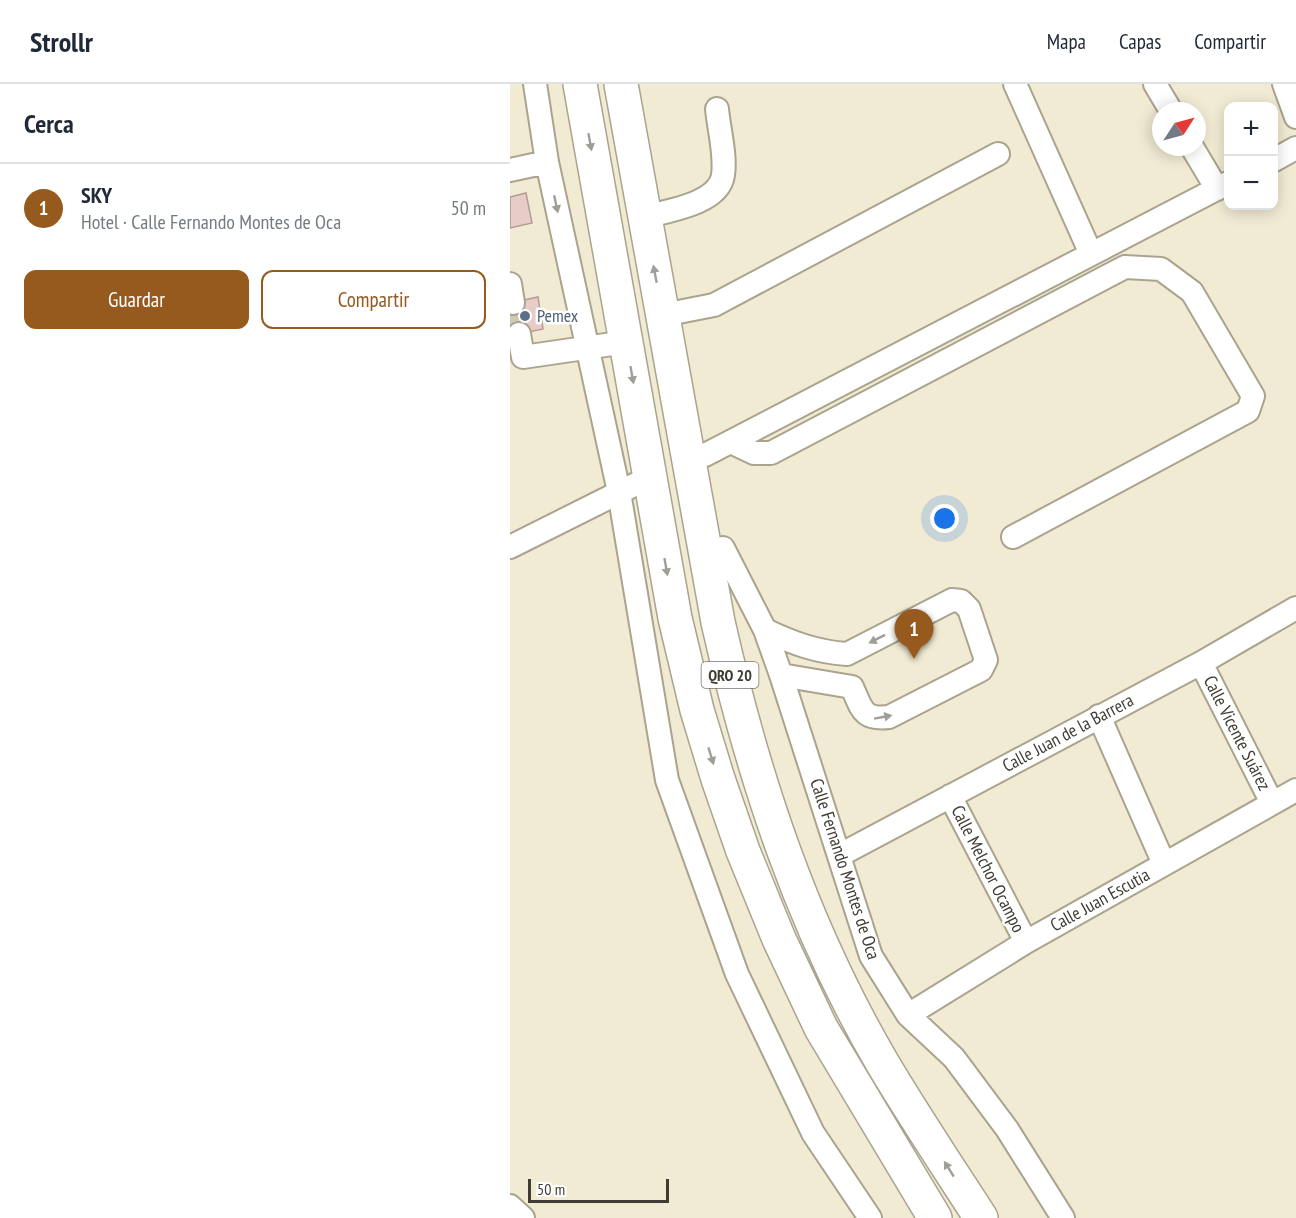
<!DOCTYPE html>
<html lang="es">
<head>
<meta charset="utf-8">
<style>
	:root { --surface:#fff; --page:#f6f6f7; --text:#1f2937; --muted:#747a83; --line:#e0e1e3; --accent:#975a1e }
	body { margin:0; font-family:"PT Sans Narrow",sans-serif; background:var(--page); color:var(--text) }
	.controls { position:absolute; right:18px; top:18px; display:grid; overflow:hidden; border-radius:12px; box-shadow:0 3px 15px #0003 }
	.controls button { width:54px; height:54px; display:grid; place-items:center; padding:0; border:0; border-bottom:2px solid var(--line); background:var(--surface); color:var(--text); font:30px sans-serif }
	.compass { position:absolute; left:642px; top:18px; width:54px; height:54px; border-radius:50%; background:var(--surface); box-shadow:0 3px 15px #0003; rotate:54deg }
	.scale { position:absolute; left:18px; bottom:15px; width:141px; box-sizing:border-box; padding-left:6px; border:3px solid #3f3c33; border-top:0; font-size:16px; line-height:21px; white-space:nowrap; color:#3f3c33; -webkit-text-stroke:4px #fff; paint-order:stroke }
	.you { position:absolute; left:435px; top:435px; width:21px; height:21px; margin:-15px; border:4px solid #fff; border-radius:50%; background:#1a73e8; box-shadow:0 0 0 9px #1a73e833 }
	.badge { display:grid; place-items:center; width:39px; height:39px; border-radius:50%; background:var(--accent); color:#fff; font-size:20px; font-weight:700 }
	.pin { position:absolute; translate:-50% -50px; filter:drop-shadow(0 2px 3px #0008) }
	.pin::after { content:''; position:absolute; top:32px; width:21px; height:18px; background:inherit; clip-path:polygon(0 0,100% 0,50% 100%) }
	.list { margin:0; padding:0; list-style:none }
	h2 { display:flex; justify-content:space-between; align-items:center; height:78px; margin:0; padding:0 24px; font-size:26px }
	h2 small { font-size:20px; font-weight:400; color:var(--muted) }
	.list li { display:grid; grid-template-columns:39px 1fr auto; gap:18px; align-items:center; box-sizing:border-box; height:90px; padding:0 24px; border-top:2px solid var(--line) }
	.list b { display:block; font-size:22px; white-space:nowrap }
	.list p { margin:0; font-size:20px; white-space:nowrap; color:var(--muted) }
	.list em { font-size:20px; font-style:normal; color:var(--muted) }
	.actions { display:flex; gap:12px; padding:18px 24px }
	.actions a { flex:1; padding:14px 0; border:2px solid var(--accent); border-radius:12px; text-align:center; font-size:21px; color:var(--accent) }
	.actions .main { background:var(--accent); color:#fff }
	.map { position:relative; flex:none; width:786px; height:1134px; overflow:hidden }
	header { display:flex; align-items:center; gap:36px; box-sizing:border-box; height:84px; padding:0 30px; background:var(--surface); border-bottom:2px solid var(--line) }
	header strong { font-size:28px }
	nav { display:flex; gap:33px; margin-inline-start:auto; font-size:21px }
	main { display:flex }
	aside { flex:1; background:var(--surface) }
	.map>svg:first-child { display:block }
	.building { fill:#e8cdc7; stroke:#b49b95; stroke-width:1.5 }
	.lines { fill:none; stroke-linecap:round; stroke-linejoin:round }
	.minor-tunnel { stroke:#cec8b4; stroke-width:22; stroke-dasharray:22 11; stroke-linecap:butt }
	.minor-casing { stroke:#aaa38d; stroke-width:26 }
	.highway-casing { stroke:#aaa38d; stroke-width:36 }
	.minor { stroke:#fff; stroke-width:22 }
	.highway { stroke:#fff; stroke-width:33 }
	.oneway { fill:#9f9e99 }
	.service-dot { fill:#5c6f8a; stroke:#fff; stroke-width:2 }
	.labels { text-anchor:middle; stroke-width:5; stroke-linejoin:round; paint-order:stroke }
	.shield { fill:#fff; stroke:#797670; stroke-width:1.5 }
	.shield-label { font-size:16px; font-weight:bold; fill:#3f3c33 }
	.service-label { font-size:18px; fill:#4e5e75; stroke:#fff; text-anchor:start }
	.street-label { font-size:18px; fill:#3f3c33; stroke:#fff }
</style>
</head>
<body>
<header>
<strong>Strollr</strong>
<nav><a>Mapa</a><a>Capas</a><a>Compartir</a></nav>
</header>
<main>
<aside>
<h2>Cerca<small></small></h2>
<ul class="list">
<li><span class="badge">1</span><div><b>SKY</b><p>Hotel · Calle Fernando Montes de Oca</p></div><em>50 m</em></li>
</ul>
<div class="actions"><a class="main">Guardar</a><a>Compartir</a></div>
</aside>
<div class="map">
<svg width="786" height="1134" viewBox="0 0 786 1134">
	<rect width="100%" height="100%" fill="#f2ebd4"/>
	<path class="building" d="M16 109 22 139 0 144V113Z
		M28 213 33 245 0 252V219Z"/>
	<g class="lines">
		<path class="minor-tunnel" d="M3 219 9 250"/>
		<defs>
			<path id="minor" d="M25 0 37 78 109 408 157 696 227 890 303 1049 360 1134
				M505 0 581 170
				M645 0 661 27
				M774 0 786 33
				M682 63 707 105
				M764 76 786 64
				M0 86 37 78
				M134 133C157 127 209 120 213 91 216 71 209 46 207 25
				M0 200 3 219
				M153 231 204 221 488 70
				M9 250 13 273 116 258
				M221 358 244 369H261L615 183 651 185 682 208 743 312 738 327 503 453
				M195 371 718 99
				M0 463 140 393
				M213 464 255 546 271 591 361 872 398 931 444 974 497 1045 553 1134
				M255 546C282 559 307 568 337 570L442 516 451 517 459 525 476 576 471 586 379 633C352 636 352 625 342 603L271 591
				M691 579 762 719
				M589 632 654 780
				M440 712 516 858
				M330 771 691 579 786 524
				M398 931 516 858 786 706
				M0 1122 13 1134"/>
			<path id="highway" d="M70 0 165 534 187 626 208 695 233 767 269 855 311 944 425 1134
				M111 0 208 538C243 693 292 842 373 980 404 1032 438 1083 471 1134"/>
		</defs>
		<use href="#minor" class="minor-casing"/>
		<use href="#highway" class="highway-casing"/>
		<use href="#minor" class="minor"/>
		<use href="#highway" class="highway"/>
	</g>
	<defs><path id="oneway-solid" d="M-6-.8H1V-3.2L6.5 0L1 3.2V.8H-6Z" transform="scale(1.5)"/></defs>
	<g class="oneway">
		<use href="#oneway-solid" transform="translate(80 58) rotate(80)"/>
		<use href="#oneway-solid" transform="translate(46 120) rotate(78)"/>
		<use href="#oneway-solid" transform="translate(145 190) rotate(-101)"/>
		<use href="#oneway-solid" transform="translate(122 291) rotate(80)"/>
		<use href="#oneway-solid" transform="translate(156 483) rotate(80)"/>
		<use href="#oneway-solid" transform="translate(367 555) rotate(153)"/>
		<use href="#oneway-solid" transform="translate(373 633) rotate(-10)"/>
		<use href="#oneway-solid" transform="translate(201 672) rotate(73)"/>
		<use href="#oneway-solid" transform="translate(439 1085) rotate(-122)"/>
	</g>
	<circle class="service-dot" cx="15" cy="232" r="6"/>
	<g class="labels">
		<rect class="shield" x="191.5" y="578" width="57" height="26" rx="4.5"/>
		<g class="shield-label">
			<text x="220" y="597">QRO 20</text>
		</g>
		<g class="service-label">
			<text x="27" y="238">Pemex</text>
		</g>
		<g class="street-label">
			<text transform="translate(558 649) rotate(-28)" y="6">Calle Juan de la Barrera</text>
			<text transform="translate(727 649) rotate(63)" y="6">Calle Vicente Suárez</text>
			<text transform="translate(335 785) rotate(72)" y="6">Calle Fernando Montes de Oca</text>
			<text transform="translate(478 785) rotate(63)" y="6">Calle Melchor Ocampo</text>
			<text transform="translate(590 816) rotate(-29)" y="6">Calle Juan Escutia</text>
		</g>
	</g>
</svg>
<div class="controls">
<button>+</button>
<button>−</button>
</div>
<svg class="compass" viewBox="-18 -18 36 36"><path d="M0-13l5 13h-10z" fill="#e53935"/><path d="M0 13l5-13h-10z" fill="#747a83"/></svg>
<div class="scale">50 m</div>
<div class="you"></div>
<div class="pin badge" style="left:404px;top:575px">1</div>
</div>
</main>
</body>
</html>
